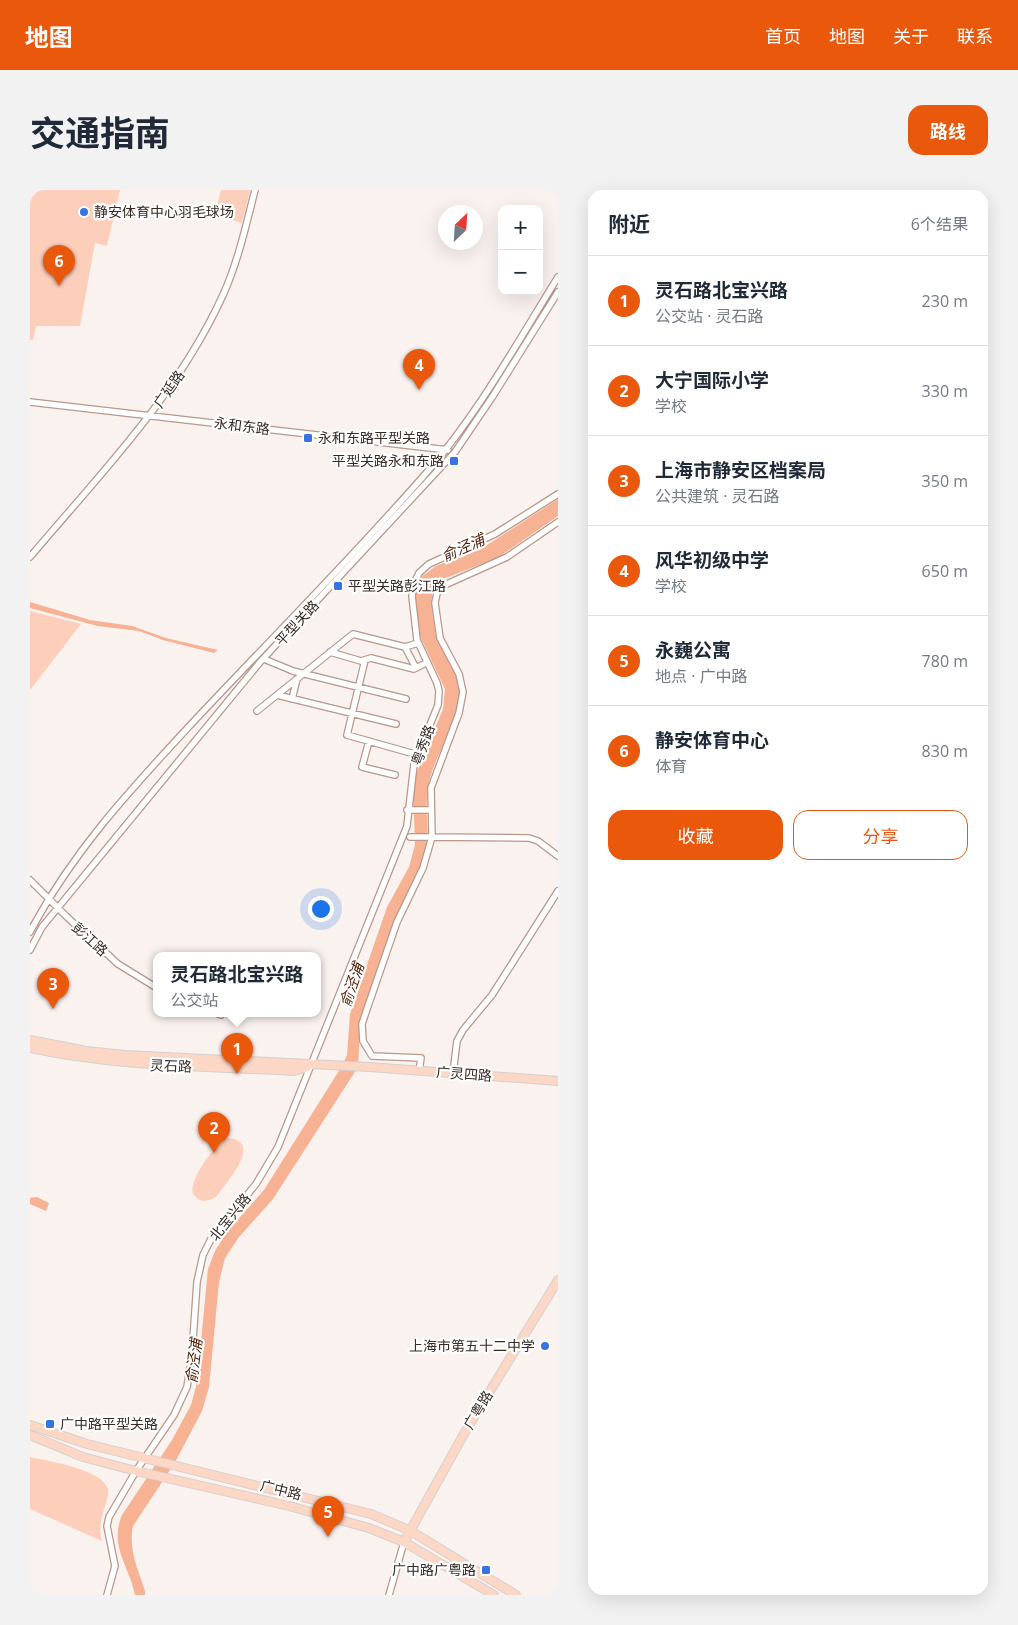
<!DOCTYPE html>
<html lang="zh">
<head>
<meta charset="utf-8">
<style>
	:root { --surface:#fff; --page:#f2f2f3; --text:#1f2937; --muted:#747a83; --line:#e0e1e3; --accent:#ea580c }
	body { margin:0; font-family:"Open Sans","Noto Sans SC",sans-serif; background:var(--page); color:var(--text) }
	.controls { position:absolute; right:15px; top:15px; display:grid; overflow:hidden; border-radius:10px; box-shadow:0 5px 20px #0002 }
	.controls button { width:45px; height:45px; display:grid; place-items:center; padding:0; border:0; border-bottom:1px solid var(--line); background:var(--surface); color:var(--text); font:25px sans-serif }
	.compass { position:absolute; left:408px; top:15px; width:45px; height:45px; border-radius:50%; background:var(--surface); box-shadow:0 5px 20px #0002; rotate:25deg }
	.you { position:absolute; left:290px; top:718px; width:18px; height:18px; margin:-12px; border:4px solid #fff; border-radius:50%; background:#1a73e8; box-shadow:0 0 0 8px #1a73e833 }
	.badge { display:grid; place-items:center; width:32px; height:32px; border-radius:50%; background:var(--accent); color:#fff; font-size:16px; font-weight:700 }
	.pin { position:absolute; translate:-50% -41px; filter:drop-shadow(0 1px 2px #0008) }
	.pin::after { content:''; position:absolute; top:26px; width:18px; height:15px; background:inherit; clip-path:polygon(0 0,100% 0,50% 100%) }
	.popup { position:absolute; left:123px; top:762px; width:168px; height:65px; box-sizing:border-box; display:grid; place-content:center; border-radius:10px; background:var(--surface); filter:drop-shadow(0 1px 4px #0005); font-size:16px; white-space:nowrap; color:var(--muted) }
	.popup b { font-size:19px; color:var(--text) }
	.popup::after { content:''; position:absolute; left:50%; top:100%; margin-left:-10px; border:10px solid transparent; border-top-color:var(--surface) }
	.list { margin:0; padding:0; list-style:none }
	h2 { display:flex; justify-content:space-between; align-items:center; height:65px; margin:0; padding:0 20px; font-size:21px }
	h2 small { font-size:16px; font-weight:400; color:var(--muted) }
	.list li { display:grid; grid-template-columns:32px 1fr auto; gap:15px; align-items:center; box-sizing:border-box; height:90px; padding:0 20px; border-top:1px solid var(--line) }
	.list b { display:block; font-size:19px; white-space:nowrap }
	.list p { margin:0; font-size:16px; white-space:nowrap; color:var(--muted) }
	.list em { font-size:16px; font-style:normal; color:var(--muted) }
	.actions { display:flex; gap:10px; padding:15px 20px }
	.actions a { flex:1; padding:11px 0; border:1px solid var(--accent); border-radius:15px; text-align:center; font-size:18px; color:var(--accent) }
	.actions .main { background:var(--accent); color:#fff }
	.map { position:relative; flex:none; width:528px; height:1405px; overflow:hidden; border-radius:15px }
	header { display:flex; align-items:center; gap:30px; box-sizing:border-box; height:70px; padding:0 25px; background:var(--accent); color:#fff }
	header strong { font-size:24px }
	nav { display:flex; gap:28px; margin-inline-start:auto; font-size:18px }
	.intro { display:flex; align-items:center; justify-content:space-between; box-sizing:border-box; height:120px; padding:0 30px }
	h1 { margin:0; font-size:35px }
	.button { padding:12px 22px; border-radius:15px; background:var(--accent); color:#fff; font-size:18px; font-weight:700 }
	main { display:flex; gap:30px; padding:0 30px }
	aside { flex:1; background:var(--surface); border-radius:15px; box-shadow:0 5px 20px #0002 }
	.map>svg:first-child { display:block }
	.green { fill:#fdceba }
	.water { fill:#f7b193 }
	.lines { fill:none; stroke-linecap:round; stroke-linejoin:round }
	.minor-casing { stroke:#b99789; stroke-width:8 }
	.major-casing { stroke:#d3d0cf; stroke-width:10 }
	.minor { stroke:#fff; stroke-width:5.5 }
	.major { stroke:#fdd7c6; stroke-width:8 }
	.poi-dot { fill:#3574e2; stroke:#fff; stroke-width:2 }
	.labels { text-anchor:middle; stroke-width:4.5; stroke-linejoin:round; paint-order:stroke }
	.poi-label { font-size:14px; fill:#372a24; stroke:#fff; text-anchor:start }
	.street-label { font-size:14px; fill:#372a24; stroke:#fff }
	.water-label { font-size:15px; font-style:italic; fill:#511d01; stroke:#fff }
</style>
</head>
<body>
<header>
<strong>地图</strong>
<nav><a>首页</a><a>地图</a><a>关于</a><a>联系</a></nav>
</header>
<div class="intro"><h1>交通指南</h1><a class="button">路线</a></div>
<main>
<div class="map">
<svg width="528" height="1405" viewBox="0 0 528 1405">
	<rect width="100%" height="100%" fill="#faf2ef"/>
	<path class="green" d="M0 0H90L77 56 65 53 50 136H6L3 150H0Z
		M191 0H220L212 33 185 25Z
		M0 421 51 434 0 500Z
		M198 948C235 951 195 994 186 1007 177 1012 170 1013 163 1004 158 991 185 953 198 948Z
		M0 1267C18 1271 84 1281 78 1305 74 1321 67 1335 72 1351L0 1319Z"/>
	<path class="water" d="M528 309V326L469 367 408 391C397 401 403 437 408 450 415 466 427 481 429 499 434 530 402 566 398 597 395 616 398 638 398 658L395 668 381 697 330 840 328 877 243 1009 209 1047 195 1068 189 1092 179 1197 172 1221 144 1274 103 1336C98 1359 108 1379 115 1401V1405H105C99 1375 79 1357 92 1325L142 1250 161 1215 167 1193 178 1079 185 1061 197 1042 234 1000 312 876 317 865 320 824 357 717 379 677 385 655 383 596 386 584 413 519 415 499 390 446 385 406 391 387 406 376 454 357Z
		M0 412 60 430 102 436 136 448 188 460 184 463 133 450 109 441 68 436 0 418Z
		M7 1007 19 1013 16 1021 0 1014V1008Z"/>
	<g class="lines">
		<defs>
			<path id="minor" d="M0 212 418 260
				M528 332 477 367 408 398 405 413 410 448 429 484 433 502 429 523 401 598 402 647 499 648 508 651 528 666
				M0 367C70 284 147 206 193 105 208 72 216 35 225 0
				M375 457 386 478
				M300 462 331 471 341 468 384 479 396 473
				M234 469 263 481 376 509
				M335 470 317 545 388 565
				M247 505 366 534
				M262 509 267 489
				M227 521 323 444 375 457 388 453
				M339 551 332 577 365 585
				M377 620H401
				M380 647H402L393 678 367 732 337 819 332 834 333 851 342 866 391 868 389 881
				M0 690 37 727 88 774 127 798
				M0 742C44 659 103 597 166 529 244 446 324 366 398 281 449 222 487 153 528 87
				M0 760 12 737 231 471 425 262 463 206 528 102
				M186 823 191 825
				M423 883 427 851 433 840 462 805 528 701
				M77 1405 85 1376 77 1336 79 1327 106 1281 144 1225 157 1197 162 1164 167 1092 173 1065 181 1049 226 994 248 957 377 636 384 574 408 515 409 501 407 493 387 450 382 406 384 393 389 383 399 374 465 344 528 304
				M359 1405 374 1352"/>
			<path id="major" d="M0 850 56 861 95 865 340 877 528 891
				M0 858C87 877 175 876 264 881L277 877
				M0 1235 57 1254 341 1324 379 1340 486 1405
				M0 1245 53 1267 106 1281 259 1316 339 1338 374 1352 464 1405
				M374 1352 435 1242 528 1090"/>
		</defs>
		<use href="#minor" class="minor-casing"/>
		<use href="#major" class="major-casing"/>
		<use href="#minor" class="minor"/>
		<use href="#major" class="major"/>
	</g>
	<g class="poi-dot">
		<circle cx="54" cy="22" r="5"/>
		<rect x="273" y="243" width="10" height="10" rx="2.5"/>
		<rect x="419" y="266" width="10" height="10" rx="2.5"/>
		<rect x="303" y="391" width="10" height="10" rx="2.5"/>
		<circle cx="515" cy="1156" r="5"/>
		<rect x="15" y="1229" width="10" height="10" rx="2.5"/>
		<rect x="451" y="1375" width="10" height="10" rx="2.5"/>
	</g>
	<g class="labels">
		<g class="poi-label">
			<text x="64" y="27">静安体育中心羽毛球场</text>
			<text x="288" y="253">永和东路平型关路</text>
			<text x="414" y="276" text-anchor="end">平型关路永和东路</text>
			<text x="318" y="401">平型关路彭江路</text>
			<text x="505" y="1161" text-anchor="end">上海市第五十二中学</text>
			<text x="30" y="1239">广中路平型关路</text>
			<text x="446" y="1385" text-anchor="end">广中路广粤路</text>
		</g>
		<g class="street-label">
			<text transform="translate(139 199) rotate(-55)" y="5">广延路</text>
			<text transform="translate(212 236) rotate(7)" y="5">永和东路</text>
			<text transform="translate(267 433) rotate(-47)" y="5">平型关路</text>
			<text transform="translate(393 555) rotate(-70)" y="5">粤秀路</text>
			<text transform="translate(60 749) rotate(42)" y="5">彭江路</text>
			<text transform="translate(141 876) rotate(2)" y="5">灵石路</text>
			<text transform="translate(434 884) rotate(4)" y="5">广灵四路</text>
			<text transform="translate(200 1027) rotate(-51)" y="5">北宝兴路</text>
			<text transform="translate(448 1220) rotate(-59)" y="5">广粤路</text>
			<text transform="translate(251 1300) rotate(14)" y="5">广中路</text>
		</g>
		<g class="water-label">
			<text transform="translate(433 358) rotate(-24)" y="5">俞泾浦</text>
			<text transform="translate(322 795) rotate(-71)" y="5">俞泾浦</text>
			<text transform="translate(164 1171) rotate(-83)" y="5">俞泾浦</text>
		</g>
	</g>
</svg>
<div class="controls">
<button>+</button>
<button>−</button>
</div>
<svg class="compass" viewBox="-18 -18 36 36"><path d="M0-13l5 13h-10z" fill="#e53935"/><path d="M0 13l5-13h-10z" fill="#747a83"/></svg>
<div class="you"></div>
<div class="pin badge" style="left:207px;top:884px">1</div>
<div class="popup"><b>灵石路北宝兴路</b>公交站</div>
<div class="pin badge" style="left:184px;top:963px">2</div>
<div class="pin badge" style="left:23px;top:819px">3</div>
<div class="pin badge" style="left:389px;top:200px">4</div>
<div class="pin badge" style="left:298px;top:1347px">5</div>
<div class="pin badge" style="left:29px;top:96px">6</div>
</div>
<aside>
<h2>附近<small>6个结果</small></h2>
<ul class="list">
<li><span class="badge">1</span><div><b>灵石路北宝兴路</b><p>公交站 · 灵石路</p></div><em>230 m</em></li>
<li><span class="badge">2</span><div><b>大宁国际小学</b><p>学校</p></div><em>330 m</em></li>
<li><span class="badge">3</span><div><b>上海市静安区档案局</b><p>公共建筑 · 灵石路</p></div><em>350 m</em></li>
<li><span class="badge">4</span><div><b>风华初级中学</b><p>学校</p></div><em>650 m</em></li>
<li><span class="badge">5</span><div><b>永巍公寓</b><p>地点 · 广中路</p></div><em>780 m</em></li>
<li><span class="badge">6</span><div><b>静安体育中心</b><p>体育</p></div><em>830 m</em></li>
</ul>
<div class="actions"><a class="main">收藏</a><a>分享</a></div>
</aside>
</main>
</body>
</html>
